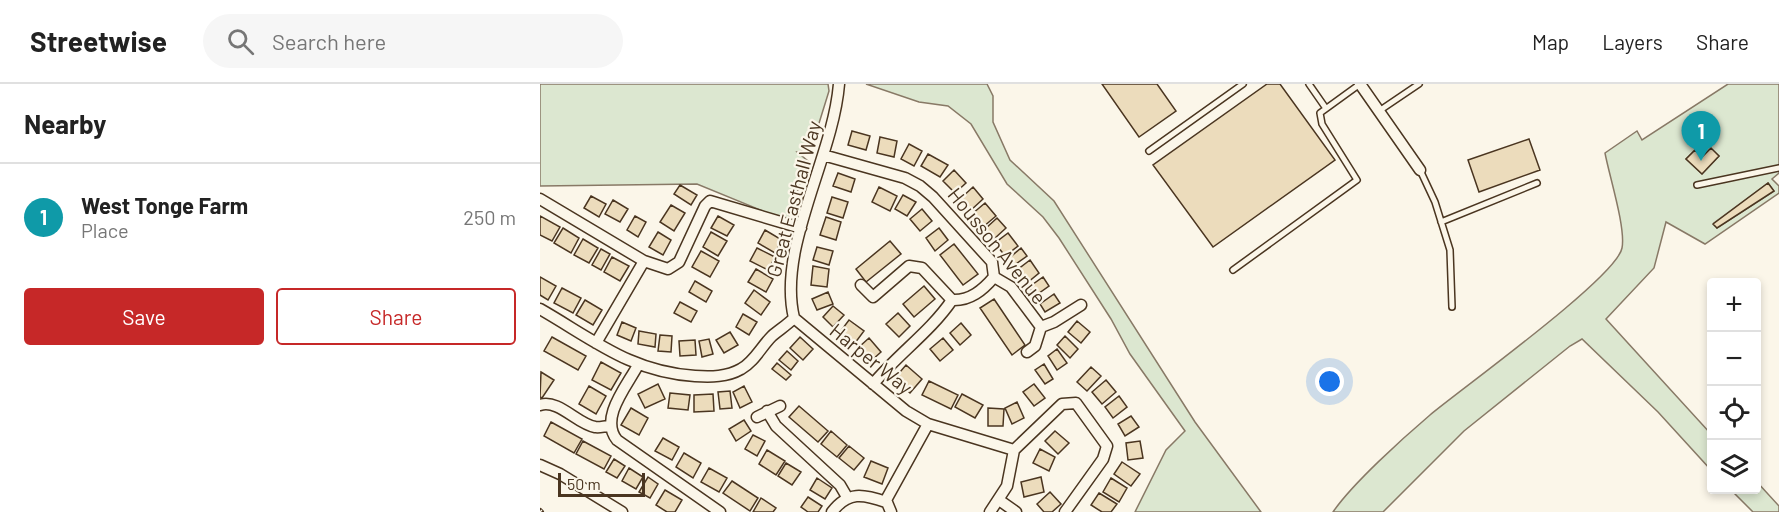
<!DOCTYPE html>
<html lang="en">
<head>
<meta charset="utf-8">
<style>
	:root { --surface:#fff; --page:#f6f6f6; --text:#222; --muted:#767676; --line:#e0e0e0; --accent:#c62828 }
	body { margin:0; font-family:Barlow,sans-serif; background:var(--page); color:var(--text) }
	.controls { position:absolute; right:18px; bottom:18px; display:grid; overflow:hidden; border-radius:6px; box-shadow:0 3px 9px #0003 }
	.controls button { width:54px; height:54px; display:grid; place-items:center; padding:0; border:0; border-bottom:2px solid var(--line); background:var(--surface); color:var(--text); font:30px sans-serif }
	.scale { position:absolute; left:18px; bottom:15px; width:87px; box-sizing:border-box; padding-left:6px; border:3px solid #4a3520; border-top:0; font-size:16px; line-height:21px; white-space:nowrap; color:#4a3520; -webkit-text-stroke:4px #fbf6e9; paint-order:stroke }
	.you { position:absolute; left:790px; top:298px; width:21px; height:21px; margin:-15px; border:4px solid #fff; border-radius:50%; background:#1a73e8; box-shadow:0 0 0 9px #1a73e833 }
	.badge { display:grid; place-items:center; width:39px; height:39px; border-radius:50%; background:var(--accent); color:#fff; font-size:20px; font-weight:700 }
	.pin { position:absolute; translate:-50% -50px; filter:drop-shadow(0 2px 3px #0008) }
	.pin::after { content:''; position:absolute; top:32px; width:21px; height:18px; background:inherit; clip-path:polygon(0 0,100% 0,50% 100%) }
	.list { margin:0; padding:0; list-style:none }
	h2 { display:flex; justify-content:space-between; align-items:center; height:78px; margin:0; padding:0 24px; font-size:26px }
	h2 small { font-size:20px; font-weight:400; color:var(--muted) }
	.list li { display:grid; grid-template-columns:39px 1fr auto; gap:18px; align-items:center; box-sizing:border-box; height:108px; padding:0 24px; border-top:2px solid var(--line) }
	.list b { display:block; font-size:22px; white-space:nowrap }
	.list p { margin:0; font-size:20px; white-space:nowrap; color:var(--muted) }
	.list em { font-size:20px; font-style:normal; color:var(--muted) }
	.actions { display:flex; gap:12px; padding:18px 24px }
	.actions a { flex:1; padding:14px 0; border:2px solid var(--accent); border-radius:6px; text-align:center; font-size:21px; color:var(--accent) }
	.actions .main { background:var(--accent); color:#fff }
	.icon { flex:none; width:33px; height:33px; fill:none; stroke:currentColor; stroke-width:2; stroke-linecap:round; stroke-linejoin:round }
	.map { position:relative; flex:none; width:1239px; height:428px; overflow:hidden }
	header { display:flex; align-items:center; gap:36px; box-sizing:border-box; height:84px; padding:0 30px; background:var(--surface); border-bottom:2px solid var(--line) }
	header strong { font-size:28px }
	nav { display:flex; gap:33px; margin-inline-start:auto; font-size:21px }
	.search { width:420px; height:54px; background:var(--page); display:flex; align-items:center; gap:15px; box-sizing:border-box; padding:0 21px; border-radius:33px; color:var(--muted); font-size:22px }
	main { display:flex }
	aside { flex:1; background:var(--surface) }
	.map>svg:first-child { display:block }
	.green { fill:#dce7d0; stroke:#887966; stroke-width:1.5; fill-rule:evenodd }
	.building { fill:#ecdcbc; stroke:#4a3520; stroke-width:1.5 }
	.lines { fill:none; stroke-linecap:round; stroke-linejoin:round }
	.lane-casing { stroke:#4a3520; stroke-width:8 }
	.street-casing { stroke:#4a3520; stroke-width:13 }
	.lane { stroke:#fbf6e9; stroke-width:5 }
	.street { stroke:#fbf6e9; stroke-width:10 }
	.rail-casing { stroke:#4a3520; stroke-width:6 }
	.rail { stroke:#fbf6e9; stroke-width:4; stroke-dasharray:11; stroke-linecap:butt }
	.labels { text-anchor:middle; stroke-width:4.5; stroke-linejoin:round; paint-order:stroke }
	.street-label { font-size:20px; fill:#4a3520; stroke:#fbf6e9 }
</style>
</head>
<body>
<header>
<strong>Streetwise</strong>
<div class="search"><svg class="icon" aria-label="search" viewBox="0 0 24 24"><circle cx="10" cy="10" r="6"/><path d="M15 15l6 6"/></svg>Search here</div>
<nav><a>Map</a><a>Layers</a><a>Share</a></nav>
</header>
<main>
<aside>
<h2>Nearby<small></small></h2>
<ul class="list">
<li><span class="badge" style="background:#0f9aa8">1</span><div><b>West Tonge Farm</b><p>Place</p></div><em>250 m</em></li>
</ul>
<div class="actions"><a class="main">Save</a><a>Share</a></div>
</aside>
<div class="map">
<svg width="1239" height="428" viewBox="0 0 1239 428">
	<rect width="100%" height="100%" fill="#fbf6e9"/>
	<path class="green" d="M0 0H288L289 7 271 65 257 68 268 77 247 137 157 100 0 102Z
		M326 0H447L453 12V38L470 76 514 117 655 338 721 428H595L626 366 645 347 590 270 571 235 519 154 503 133 467 100 431 40 408 22 379 18Z
		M1188 0H1239V89L1232 95 1239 102V109L1165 160 1126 138 1114 184 1066 235 1171 350V386L1118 328 1042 255 1030 262 924 347 843 428H793C812 400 863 354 890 331 921 305 1077 193 1082 164 1086 144 1069 91 1065 69L1097 47 1102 56ZM1171 65 1179 72 1162 90 1146 75 1154 67 1162 73ZM1228 99 1234 107 1177 144 1174 139Z
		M1217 398 1239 422V428H1213L1191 406H1216Z"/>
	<path class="building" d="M562 0H617L636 27 599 53Z
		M727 0H740L795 76 673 163 613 81Z
		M1160 43 1164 50 1151 57 1147 50Z
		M312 47 330 52 326 66 308 61Z
		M340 53 357 57 354 73 337 69Z
		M989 55 1000 86 939 108 928 76Z
		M369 60 382 67 374 82 361 75Z
		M1171 64 1179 72 1162 90 1146 75 1155 66 1162 73Z
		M388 70 408 81 400 93 381 82Z
		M414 86 426 99 415 109 403 97Z
		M298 89 315 95 311 108 293 102Z
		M1228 99 1234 107 1177 144 1173 140Z
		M140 101 157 111 151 121 134 110Z
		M339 103 357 112 350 127 332 118Z
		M433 103 443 115 430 127 420 115Z
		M363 111 376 118 367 132 355 125Z
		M51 112 66 120 59 133 44 124Z
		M292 113 308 118 303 134 287 129Z
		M73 116 88 125 80 138 65 130Z
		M445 119 456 132 443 143 432 130Z
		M131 121 145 129 134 147 120 138Z
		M382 125 392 137 380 147 370 135Z
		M0 132 20 143 12 157 0 151Z
		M95 132 106 138 98 153 87 146Z
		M178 132 194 141 187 152 171 144Z
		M286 133 301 138 296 156 280 151Z
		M457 134 466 144 454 155 445 145Z
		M23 144 39 154 31 169 14 159Z
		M399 144 408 156 395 167 386 154Z
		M225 146 242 156 235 169 218 159Z
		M118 148 131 156 123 171 109 163Z
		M171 148 187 157 178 172 163 163Z
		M468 149 478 162 465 172 455 159Z
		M43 155 58 164 49 179 34 171Z
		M350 157 361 170 326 198 316 185Z
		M414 160 438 190 423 201 400 171Z
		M277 163 293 167 289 181 273 176Z
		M217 164 235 173 228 186 210 177Z
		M481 164 487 172 473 182 468 175Z
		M61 165 70 170 61 186 52 181Z
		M161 167 179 177 170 193 152 183Z
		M72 173 89 182 80 197 64 188Z
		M490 176 499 189 487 199 477 186Z
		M273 182 289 185 287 203 271 201Z
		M216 185 233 195 226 208 208 198Z
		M0 193 16 202 8 216 0 211Z
		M503 193 509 202 495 212 489 203Z
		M155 197 172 207 166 218 149 208Z
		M384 202 395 215 374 233 363 220Z
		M22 204 41 214 33 229 14 219Z
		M214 206 230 218 221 231 205 219Z
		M288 208 293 220 277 226 272 215Z
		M514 210 520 219 505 228 500 220Z
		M454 215 485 261 472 271 440 224Z
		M45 216 62 226 53 241 36 231Z
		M140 218 157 227 151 238 134 229Z
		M293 222 304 231 293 243 283 233Z
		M358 229 370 242 359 253 346 240Z
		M203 230 217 238 209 251 196 243Z
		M309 236 324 247 315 259 300 248Z
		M537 237 550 248 541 259 528 248Z
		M82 238 96 244 91 257 77 251Z
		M421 239 431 251 420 261 410 249Z
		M99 247 116 250 115 263 98 260Z
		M190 248 198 261 184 269 176 256Z
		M120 251 132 252 131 268 118 267Z
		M525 252 538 265 530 274 517 261Z
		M12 253 46 272 38 286 4 267Z
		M260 253 273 265 263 276 250 264Z
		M329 254 341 268 331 277 319 263Z
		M403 254 413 266 400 277 390 265Z
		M169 255 173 270 162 273 159 257Z
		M155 256 156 271 140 272 139 257Z
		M517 265 527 279 517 286 508 272Z
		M247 267 258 277 251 286 239 276Z
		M61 278 81 289 71 306 52 296Z
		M237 279 251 291 246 296 232 285Z
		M504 280 513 295 505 300 495 286Z
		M366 281 382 295 370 309 354 295Z
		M551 283 561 292 547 307 537 298Z
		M1 288 14 296 2 314 0 313Z
		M566 296 576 308 562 320 552 308Z
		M389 297 418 311 411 325 382 311Z
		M118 300 125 315 105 324 98 310Z
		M494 300 505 314 494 322 483 308Z
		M49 302 66 312 56 330 39 320Z
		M204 302 212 318 200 324 193 308Z
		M190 307 192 324 180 325 178 308Z
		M130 309 150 311 148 326 128 324Z
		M173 310 174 327 154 328V311Z
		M422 310 443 321 435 334 415 323Z
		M579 312 587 323 573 334 565 323Z
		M477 318 484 334 472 340 465 324Z
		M259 322 288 347 278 358 249 333Z
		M91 324 108 334 99 351 81 341Z
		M448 324 464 325 463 342H448Z
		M591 332 599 343 585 352 578 340Z
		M204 336 211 347 196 357 189 345Z
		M11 338 42 355 34 369 4 352Z
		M291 347 307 361 297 373 281 360Z
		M515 347 529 359 518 370 505 357Z
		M213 351 225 357 217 372 205 365Z
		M123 354 139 363 132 376 115 367Z
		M43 357 71 372 64 385 36 370Z
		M600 357 603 374 588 376 586 359Z
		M309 362 324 374 314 386 299 374Z
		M500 365 515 373 509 387 493 379Z
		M227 366 245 377 236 391 219 380Z
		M144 369 161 379 153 394 136 383Z
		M74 375 85 382 77 394 66 388Z
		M331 377 348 384 342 400 324 393Z
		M582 378 600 390 591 402 574 390Z
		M246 379 261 388 252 401 238 392Z
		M89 384 103 393 96 405 82 397Z
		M169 384 187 394 179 408 161 398Z
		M108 393 118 400 110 414 99 408Z
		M501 393 504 408 484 413 481 398Z
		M277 394 292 404 285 415 270 406Z
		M571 394 587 404 579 418 563 408Z
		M192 397 218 414 210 427 183 409Z
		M125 406 142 416 135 428H127L116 421Z
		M510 408 521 420 512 428H504L497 420Z
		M559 409 577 420 571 428H562L551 421Z
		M268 413 282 422 278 428H268L261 423Z
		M221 414 236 424 233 428H213Z"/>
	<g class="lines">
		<defs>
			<path id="lane" d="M769 0 785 23
				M839 27 879 0
				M609 67 703 0
				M880 86 895 118 910 166 912 223
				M1157 101 1239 84
				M901 138 997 99
				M693 186 817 96 782 40 780 29 820 0"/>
			<path id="street" d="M820 0 880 86
				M283 71 365 94 380 102 393 113 452 178 454 193
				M0 115 104 177 128 185 139 178 165 122 170 117 261 144
				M454 193 471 203 501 243 495 262 487 268
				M321 201 333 213 369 182 382 184 412 216C430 217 443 206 454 193
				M0 225C54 256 91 288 155 292 171 293 187 293 201 285 214 278 221 263 232 252 239 246 247 241 254 234 237 163 293 74 299 0
				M254 234 366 327 388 340 474 366
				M501 243 514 238 541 221
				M56 259 104 177
				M98 281C87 302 59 334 77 356L180 428
				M333 300C358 270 391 247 412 216
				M0 321C19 315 37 340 55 343 59 344 65 342 70 342
				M227 327 236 342 300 401 307 413
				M217 333 240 322
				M0 381 20 390 82 428
				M459 416 476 428
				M292 428C308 407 323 410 346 418
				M351 428 346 416 388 340
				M450 428 467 402 474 366 522 320 536 319 567 362 563 375 525 428"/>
		</defs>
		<use href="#lane" class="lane-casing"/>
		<use href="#street" class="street-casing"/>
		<use href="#lane" class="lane"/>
		<use href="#street" class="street"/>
		<defs>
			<path id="rail" d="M0 427 1 428"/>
		</defs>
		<use href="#rail" class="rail-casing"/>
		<use href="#rail" class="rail"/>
	</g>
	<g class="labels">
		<g class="street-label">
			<text transform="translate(254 115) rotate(-75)" y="7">Great Easthall Way</text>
			<text transform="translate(457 162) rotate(51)" y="7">Housson Avenue</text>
			<text transform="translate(331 275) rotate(39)" y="7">Harper Way</text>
		</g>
	</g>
</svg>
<div class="controls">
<button>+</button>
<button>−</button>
<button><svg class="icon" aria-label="locate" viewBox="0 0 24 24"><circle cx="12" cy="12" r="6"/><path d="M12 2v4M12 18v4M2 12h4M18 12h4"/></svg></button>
<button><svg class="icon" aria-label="layers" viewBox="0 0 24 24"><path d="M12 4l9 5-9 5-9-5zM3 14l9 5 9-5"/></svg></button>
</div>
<div class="scale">50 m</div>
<div class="you"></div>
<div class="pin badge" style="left:1161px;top:77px;background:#0f9aa8">1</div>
</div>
</main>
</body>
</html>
